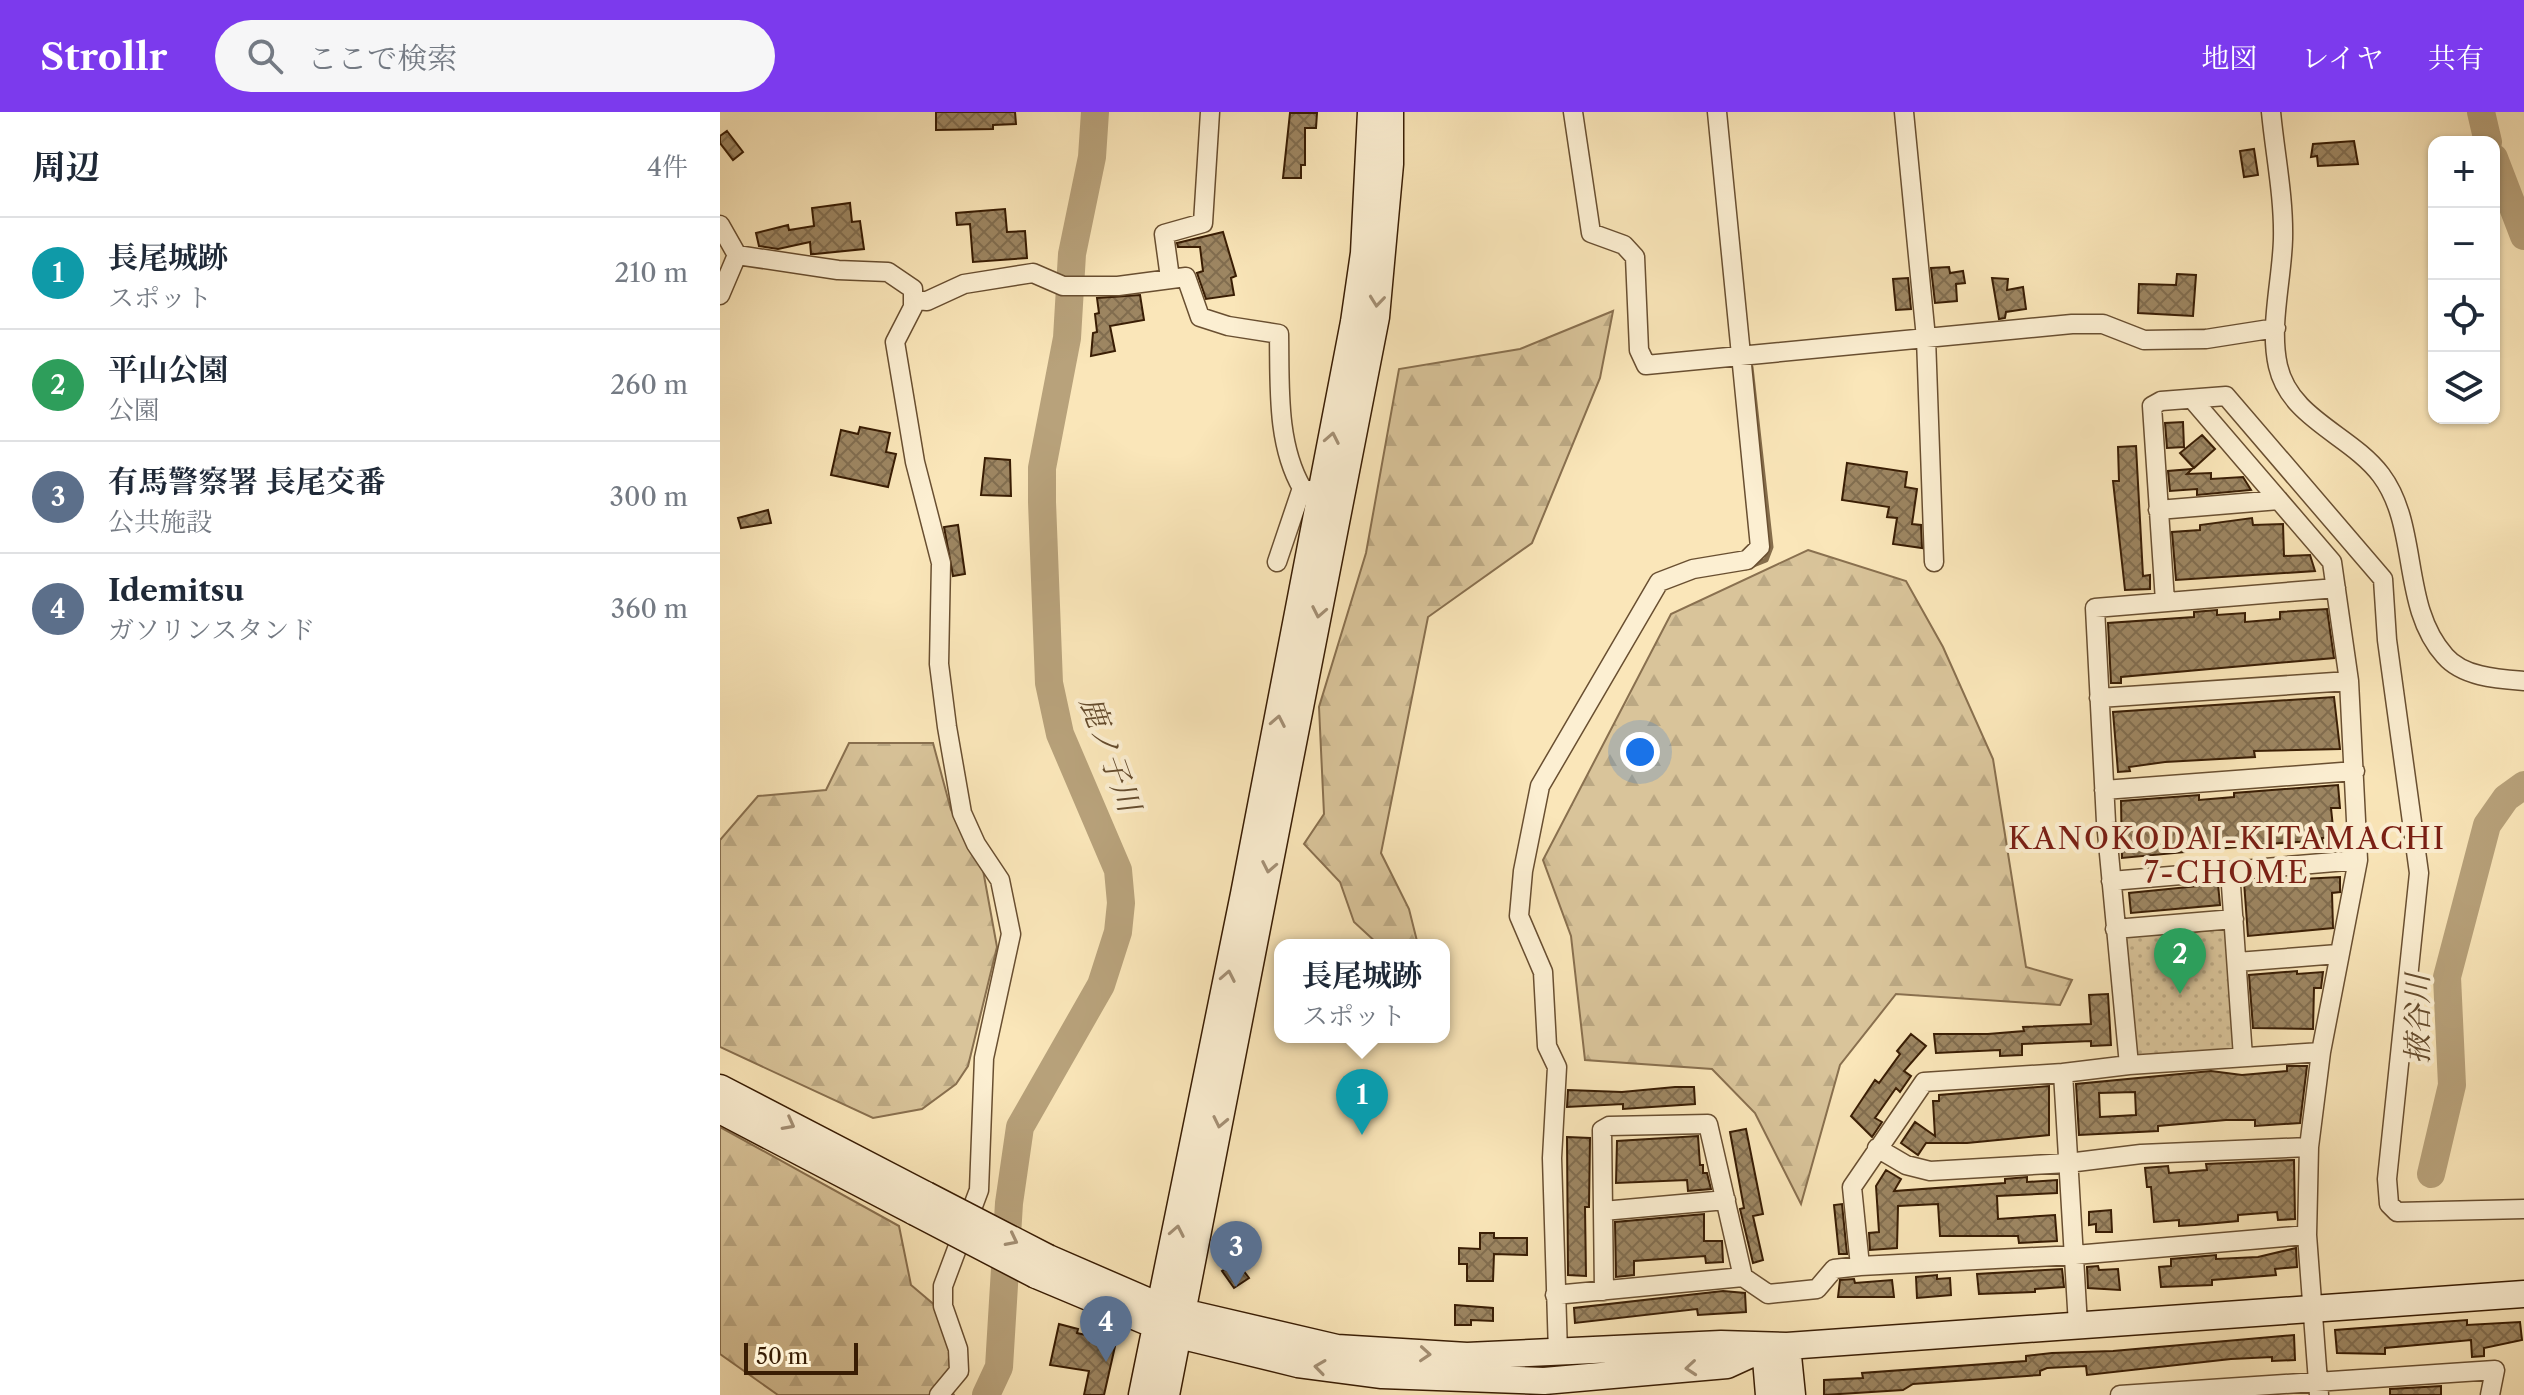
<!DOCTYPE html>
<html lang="ja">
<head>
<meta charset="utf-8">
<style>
	:root { --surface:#fff; --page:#f6f6f7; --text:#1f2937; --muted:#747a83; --line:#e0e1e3; --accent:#7c3aed }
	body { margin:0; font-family:"Libre Caslon Text","Noto Serif JP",serif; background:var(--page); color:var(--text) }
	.controls { position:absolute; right:24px; top:24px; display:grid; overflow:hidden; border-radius:16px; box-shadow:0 2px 6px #0004 }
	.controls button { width:72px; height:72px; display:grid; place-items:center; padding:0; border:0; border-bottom:2px solid var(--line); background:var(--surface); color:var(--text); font:40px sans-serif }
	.scale { position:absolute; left:24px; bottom:20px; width:114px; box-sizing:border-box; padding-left:8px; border:4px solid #391d04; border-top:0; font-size:22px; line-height:28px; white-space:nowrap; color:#391d04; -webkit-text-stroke:6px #fcefd2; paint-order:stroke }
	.you { position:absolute; left:920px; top:640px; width:28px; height:28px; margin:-20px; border:6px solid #fff; border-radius:50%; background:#1a73e8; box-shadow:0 0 0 12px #1a73e833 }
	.badge { display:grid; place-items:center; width:52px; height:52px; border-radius:50%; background:var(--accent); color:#fff; font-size:26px; font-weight:700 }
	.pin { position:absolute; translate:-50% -66px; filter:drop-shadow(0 2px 4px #0008) }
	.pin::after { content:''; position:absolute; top:42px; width:28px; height:24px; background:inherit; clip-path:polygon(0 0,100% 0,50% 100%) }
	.popup { position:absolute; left:554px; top:827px; width:176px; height:104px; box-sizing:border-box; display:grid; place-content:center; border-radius:16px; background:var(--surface); filter:drop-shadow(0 2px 6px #0005); font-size:26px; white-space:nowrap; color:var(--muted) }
	.popup b { font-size:30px; color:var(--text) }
	.popup::after { content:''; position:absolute; left:50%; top:100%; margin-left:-16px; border:16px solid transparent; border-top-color:var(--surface) }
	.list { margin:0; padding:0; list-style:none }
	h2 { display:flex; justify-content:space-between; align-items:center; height:104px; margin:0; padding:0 32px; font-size:34px }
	h2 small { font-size:26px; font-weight:400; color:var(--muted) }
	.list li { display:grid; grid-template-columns:52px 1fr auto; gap:24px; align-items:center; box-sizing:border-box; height:112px; padding:0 32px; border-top:2px solid var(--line) }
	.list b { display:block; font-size:30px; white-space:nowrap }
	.list p { margin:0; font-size:26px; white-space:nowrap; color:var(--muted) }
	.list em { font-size:26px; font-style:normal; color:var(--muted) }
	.icon { flex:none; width:44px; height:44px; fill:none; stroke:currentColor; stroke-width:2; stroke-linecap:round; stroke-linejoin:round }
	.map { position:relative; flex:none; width:1804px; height:1283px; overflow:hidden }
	header { display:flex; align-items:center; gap:48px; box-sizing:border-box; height:112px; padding:0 40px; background:var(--accent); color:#fff }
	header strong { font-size:38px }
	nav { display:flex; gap:44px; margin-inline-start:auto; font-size:28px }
	.search { width:560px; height:72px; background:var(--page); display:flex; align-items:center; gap:20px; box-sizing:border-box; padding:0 28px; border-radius:44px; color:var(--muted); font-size:30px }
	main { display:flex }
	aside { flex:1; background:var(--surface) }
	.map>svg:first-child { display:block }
	.forest { fill:url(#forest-firs); stroke:#89704f; stroke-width:2 }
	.park { fill:url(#park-dots); stroke:#89704f; stroke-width:2 }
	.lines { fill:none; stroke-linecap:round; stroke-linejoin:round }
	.stream { stroke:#856d4b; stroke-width:5 }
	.river { stroke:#b8a27b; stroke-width:28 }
	.building { fill:url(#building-cross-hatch); stroke:#391d04; stroke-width:2; fill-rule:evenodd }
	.street-casing { stroke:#694f31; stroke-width:21 }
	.secondary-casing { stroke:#391d04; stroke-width:29 }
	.street { stroke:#fcefd2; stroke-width:18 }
	.secondary { stroke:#fcefd2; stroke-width:26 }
	.secondary-bridge-casing { stroke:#391d04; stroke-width:29; stroke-linecap:butt }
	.secondary-bridge { stroke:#fcefd2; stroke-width:26 }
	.oneway { stroke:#a49075 }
	.labels { text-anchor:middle; stroke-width:8; stroke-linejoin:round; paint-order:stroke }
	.water-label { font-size:30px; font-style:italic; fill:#654c2e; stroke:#fcefd2 }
	.neighbourhood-label { font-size:30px; letter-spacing:2px; fill:#7a1f14; stroke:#fcefd2 }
</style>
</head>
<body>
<header>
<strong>Strollr</strong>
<div class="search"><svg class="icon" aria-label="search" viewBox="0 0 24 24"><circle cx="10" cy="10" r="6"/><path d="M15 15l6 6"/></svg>ここで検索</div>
<nav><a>地図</a><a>レイヤ</a><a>共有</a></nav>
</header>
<main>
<aside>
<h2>周辺<small>4件</small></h2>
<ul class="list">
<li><span class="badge" style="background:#0f9aa8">1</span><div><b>長尾城跡</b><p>スポット</p></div><em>210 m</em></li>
<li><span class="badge" style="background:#2e9e5b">2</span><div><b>平山公園</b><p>公園</p></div><em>260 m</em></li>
<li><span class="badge" style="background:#5c6f8a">3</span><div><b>有馬警察署 長尾交番</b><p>公共施設</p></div><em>300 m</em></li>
<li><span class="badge" style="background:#5c6f8a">4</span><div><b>Idemitsu</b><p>ガソリンスタンド</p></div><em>360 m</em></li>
</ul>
</aside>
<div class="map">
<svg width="1804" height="1283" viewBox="0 0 1804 1283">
	<defs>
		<pattern id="forest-firs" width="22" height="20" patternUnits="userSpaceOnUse" patternTransform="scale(2)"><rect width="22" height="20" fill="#d9c49a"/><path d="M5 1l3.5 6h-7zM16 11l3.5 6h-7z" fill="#bba883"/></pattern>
		<pattern id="park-dots" width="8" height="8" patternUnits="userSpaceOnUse" patternTransform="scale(2)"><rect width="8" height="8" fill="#d9c49a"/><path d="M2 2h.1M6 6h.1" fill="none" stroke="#bba883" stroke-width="1.8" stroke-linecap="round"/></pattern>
		<pattern id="building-cross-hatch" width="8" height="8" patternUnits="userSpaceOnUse" patternTransform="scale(2)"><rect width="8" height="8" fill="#9d8662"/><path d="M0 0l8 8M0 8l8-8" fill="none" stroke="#816d4f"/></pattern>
	</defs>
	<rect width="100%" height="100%" fill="#fae6b9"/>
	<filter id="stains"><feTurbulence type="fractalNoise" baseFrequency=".0025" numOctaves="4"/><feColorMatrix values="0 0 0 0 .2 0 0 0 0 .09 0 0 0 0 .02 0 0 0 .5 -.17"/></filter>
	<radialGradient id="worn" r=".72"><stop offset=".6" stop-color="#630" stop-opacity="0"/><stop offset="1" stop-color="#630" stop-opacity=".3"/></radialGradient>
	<path class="forest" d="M893 199 880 266 812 431 708 505 661 741 689 797 698 833H659L634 810 620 770 584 732 604 702 599 595 646 441 679 257 800 237Z
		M1088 438 1186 469 1223 535 1273 647 1306 855 1352 868 1340 893 1176 882 1120 953 1081 1092 1035 1001 992 957 865 948 851 824 823 748 951 502Z
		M129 631H213L231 698 263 758 277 835 248 954 236 972 202 997 153 1006 0 935V728L38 684 106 678Z
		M0 1015 179 1114 191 1173 237 1212 232 1259 225 1269 234 1283H58L0 1242Z"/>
	<path class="park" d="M1507 817 1516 939 1414 947 1404 825Z"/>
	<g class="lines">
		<path class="stream" d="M1026 456 1046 448 1051 435 1031 255"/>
		<path class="river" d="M1761 0 1768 30
			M1774 46 1804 124
			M1711 1062 1732 973 1727 865 1767 713 1786 686 1804 673
			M266 1283 279 1255 289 1091 300 1015 381 873 398 820 401 791 398 758 340 622 329 571 322 390V356L347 226 352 142 372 45 375 0"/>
	</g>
	<path class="building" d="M216 0H295L296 12 273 13V17L216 18Z
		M570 1H597L596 16H585V53H581V66H563Z
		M7 19 23 40 13 48 0 31V24Z
		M1634 29 1638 52 1598 54 1597 44 1591 45 1593 32Z
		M1534 37 1538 63 1524 65 1520 39Z
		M130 91 132 110 140 109 144 137 95 142H91L90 130 58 137 39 134 36 121 68 113 69 118 94 114 92 96Z
		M285 97 287 120 305 119 307 146 253 150 250 112 237 113 236 101Z
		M503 120 516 164 511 166 514 183 486 187 477 161 483 159 480 135H458L457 131Z
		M1229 155 1230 161 1243 159 1245 171 1236 172 1237 189 1215 191 1211 156Z
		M1457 162 1476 163 1473 204 1418 201 1419 172 1456 173Z
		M1188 166 1191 197 1176 198 1173 167Z
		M1272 166 1288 167 1287 178 1303 175 1306 197 1286 200 1285 206 1279 207Z
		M420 183 424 208 390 214 395 239 371 244 373 221 377 220 375 202 379 201 377 186Z
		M1463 310 1464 335 1447 336 1445 311Z
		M140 315 170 321 166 340 176 342 168 375 111 363 121 318 138 322Z
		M1482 323 1495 337 1474 356 1460 341Z
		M1416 334 1423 464 1430 463V477L1405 478 1393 369H1399L1398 335Z
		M265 346 290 348 291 384 261 383Z
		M1127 351 1187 360 1185 375 1197 377 1192 412 1201 413 1202 436 1173 432 1177 406 1167 405 1169 395 1122 388Z
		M1472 357 1467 362 1491 361V367L1523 365 1531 378 1477 383V377L1450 379 1448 359Z
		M48 398 51 411 21 416 18 406Z
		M1532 406 1533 413 1563 412 1564 444 1590 443 1595 459 1456 468 1452 420 1480 418V413Z
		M238 413 245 462 233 464 224 415Z
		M1607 497 1614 546 1401 565V571H1391L1388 511 1474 505V500L1497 498V503L1525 501V510L1560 507V500Z
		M1614 585 1620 637 1534 639 1535 645 1445 650 1409 655 1410 659 1398 660 1393 600Z
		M1618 673 1620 696H1611L1614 725 1602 726 1603 733 1591 734V729L1561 731 1402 746 1401 689 1479 683V688L1514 685V681Z
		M1620 765V780L1612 781 1613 816 1528 824 1524 770Z
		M1498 772 1500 793 1411 801 1409 781Z
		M1577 859V862L1603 860 1601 876H1594L1593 917 1533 916 1529 863Z
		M1388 882 1391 933 1371 934V929L1302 932V943L1280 944V938L1216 941 1214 922H1268L1304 919 1303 915 1371 912 1369 883Z
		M1191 922 1206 934 1184 959 1191 964 1180 980 1176 976 1155 1006 1162 1010 1152 1025 1131 1004 1155 968 1159 971 1180 942 1177 939Z
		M1567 954H1587L1580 1011 1535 1014V1008H1506L1438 1014V1019L1359 1023 1356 972 1491 959 1522 963 1567 959ZM1415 980 1416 1003 1380 1005 1379 981Z
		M1329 974V1023L1247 1031H1206L1198 1043 1181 1031 1195 1010 1215 1024 1213 989H1219V983Z
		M955 975H974L975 992 903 997V992L847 995 848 978 902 980Z
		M1026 1017 1043 1102 1033 1104 1043 1148 1033 1151 1020 1097 1024 1096 1010 1020Z
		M978 1024 980 1053H983V1061H987L991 1077 968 1079 967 1068 896 1071 897 1029Z
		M847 1025 870 1026 869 1095H865L866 1164 848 1163Z
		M1574 1048 1575 1107 1558 1108 1557 1100 1518 1103V1109L1475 1113 1459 1114V1108L1434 1110 1431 1075H1427L1425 1056 1448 1054 1449 1061 1487 1058 1486 1052Z
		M1166 1058 1181 1067 1174 1079 1285 1071V1067L1307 1065V1070L1337 1068V1081L1277 1084 1278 1107 1335 1103 1337 1129 1299 1131 1298 1124H1220L1218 1092 1178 1094 1177 1136 1150 1138 1149 1121 1159 1120 1156 1074Z
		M1122 1092 1127 1142H1119L1114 1093Z
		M1391 1098 1392 1120H1376V1112L1369 1113V1100Z
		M984 1102V1129H1002L1003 1150 986 1151 985 1144 914 1149V1163L896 1165 895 1110Z
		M760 1121H774V1126H807V1143L774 1142 773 1169H747V1152H739V1136L760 1137Z
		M1576 1136 1577 1155 1555 1157 1556 1163 1492 1168V1173L1441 1175 1439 1155 1451 1154V1147L1496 1143V1147L1538 1145Z
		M516 1149 529 1166 514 1176 502 1159Z
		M1378 1154 1379 1158 1398 1157 1400 1178 1368 1176 1367 1155Z
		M1342 1157 1344 1175 1315 1177V1180L1259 1182 1257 1162Z
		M1217 1163V1167L1230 1166 1231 1183 1197 1186 1196 1165Z
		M1134 1167 1135 1171 1172 1168 1174 1185H1118L1120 1168Z
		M1003 1179 1025 1181 1026 1200 978 1203 977 1197 855 1211 854 1196Z
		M735 1193 773 1196V1209L751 1208V1213H735Z
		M1747 1208V1213L1800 1210 1802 1228 1764 1236V1244L1752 1245 1751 1228 1665 1236V1242L1617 1241 1615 1218Z
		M339 1212 358 1217 357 1221 396 1230 384 1283H364L369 1259 330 1253Z
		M1574 1223 1575 1248 1552 1249V1245L1511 1247 1367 1263 1366 1254 1327 1256 1320 1259V1263L1193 1272 1183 1278 1104 1283V1268L1143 1266 1142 1261 1306 1249V1244L1332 1241 1393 1239Z
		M1721 1274V1283H1670V1277Z"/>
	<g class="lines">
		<defs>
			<path id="street" d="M853 0 871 121 904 133 915 145 919 238 926 253 1352 212H1383L1424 228 1486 227 1556 216
				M1184 0 1206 226 1214 450
				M1551 0C1555 42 1564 85 1563 127 1562 168 1549 214 1558 254 1570 307 1631 323 1661 363 1700 415 1680 494 1725 544 1743 565 1778 567 1804 569
				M0 113 17 143 0 183
				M17 143 118 158 168 160 193 177V195L175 230 195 350 221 451 219 552 227 615 242 701 256 732 280 768 291 822 264 946 259 1078 223 1174V1194L238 1237 239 1259 219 1283
				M450 166 444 122 483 111 490 0
				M195 188 207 189 244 172 313 161 343 174H398L466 165 480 205 508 214 559 222C560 272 556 331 582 376L610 382
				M1472 287 1612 450 1629 569 1638 748 1601 940 1589 1035
				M1438 398 1559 388
				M557 450 582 376
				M1445 489 1432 294 1441 289 1506 284 1663 467 1667 528 1699 761 1667 1067 1669 1092 1677 1100 1804 1097
				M1379 586 1629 569
				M1384 678 1635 659
				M1510 759 1523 945
				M1391 769 1638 748
				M1395 817 1514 807
				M1517 850 1618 842
				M1409 953 1386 710 1375 496 1616 476
				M1343 961 1409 953 1601 940
				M1157 1036 1186 1053 1210 1059 1348 1051 1421 1042 1589 1035 1587 1123 1599 1283
				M883 1099 1006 1088
				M884 1179 882 1018 889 1014 988 1012 1023 1165
				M835 1183 1023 1165 1048 1182 1097 1177 1114 1157 1140 1154
				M1358 1213 1343 961 1204 970 1132 1075 1140 1154 1355 1143 1587 1123
				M838 1241 832 1046 837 955 827 934 823 860 799 804 803 759 820 674 939 470 973 457 1027 448 1040 435 997 0
				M1400 1283 1775 1258 1770 1283"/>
			<path id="secondary" d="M0 976 206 1083
				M0 998 195 1100
				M328 1146 441 1195 617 1236 747 1244 1001 1232 1067 1234 1804 1182
				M316 1163 459 1223 578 1252 662 1263 824 1269 1007 1253 1042 1237
				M1067 1234 1072 1283
				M1045 1235 1049 1283
				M422 1283 524 782 634 210 644 141 651 0
				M446 1283 656 205 670 52V0"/>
		</defs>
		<use href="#street" class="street-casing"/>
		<use href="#secondary" class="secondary-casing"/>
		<use href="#street" class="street"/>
		<use href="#secondary" class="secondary"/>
		<defs>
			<path id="secondary-bridge" d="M206 1083 328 1146
				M195 1100 316 1163"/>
		</defs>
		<use href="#secondary-bridge" class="secondary-bridge-casing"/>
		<use href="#secondary-bridge" class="secondary-bridge"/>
	</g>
	<defs><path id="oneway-chevron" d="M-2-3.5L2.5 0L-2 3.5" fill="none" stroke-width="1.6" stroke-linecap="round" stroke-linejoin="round" transform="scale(2)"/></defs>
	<g class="oneway">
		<use href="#oneway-chevron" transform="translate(657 189) rotate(96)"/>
		<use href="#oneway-chevron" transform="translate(612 326) rotate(-79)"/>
		<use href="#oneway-chevron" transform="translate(599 500) rotate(101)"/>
		<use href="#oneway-chevron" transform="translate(558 609) rotate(-79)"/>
		<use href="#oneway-chevron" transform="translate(549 755) rotate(101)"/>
		<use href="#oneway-chevron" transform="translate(508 864) rotate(-79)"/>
		<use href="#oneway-chevron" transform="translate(500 1010) rotate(102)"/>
		<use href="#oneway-chevron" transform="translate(69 1012) rotate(28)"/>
		<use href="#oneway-chevron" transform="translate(457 1119) rotate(-79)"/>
		<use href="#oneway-chevron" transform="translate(292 1128) rotate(27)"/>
		<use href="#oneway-chevron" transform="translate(705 1242) rotate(4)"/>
		<use href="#oneway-chevron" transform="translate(600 1255) rotate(-172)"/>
		<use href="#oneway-chevron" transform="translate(971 1256) rotate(175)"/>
	</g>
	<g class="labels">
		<g class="water-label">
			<text transform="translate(390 642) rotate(70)" y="10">鹿ノ子川</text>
			<text transform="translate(1698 907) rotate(-90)" y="10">掖谷川</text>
		</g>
		<g class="neighbourhood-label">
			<text x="1507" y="737">KANOKODAI-KITAMACHI<tspan x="1507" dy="34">7-CHOME</tspan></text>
		</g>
	</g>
	<rect width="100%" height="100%" filter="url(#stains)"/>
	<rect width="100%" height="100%" fill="url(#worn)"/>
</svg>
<div class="controls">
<button>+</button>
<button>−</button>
<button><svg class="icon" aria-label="locate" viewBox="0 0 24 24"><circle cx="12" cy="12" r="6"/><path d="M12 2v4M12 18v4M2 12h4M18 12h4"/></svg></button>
<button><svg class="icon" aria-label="layers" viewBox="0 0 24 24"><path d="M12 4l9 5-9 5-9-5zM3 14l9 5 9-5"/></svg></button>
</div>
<div class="scale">50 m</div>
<div class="you"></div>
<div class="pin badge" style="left:642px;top:1023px;background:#0f9aa8">1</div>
<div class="popup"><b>長尾城跡</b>スポット</div>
<div class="pin badge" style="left:1460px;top:882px;background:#2e9e5b">2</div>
<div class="pin badge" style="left:516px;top:1175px;background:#5c6f8a">3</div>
<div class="pin badge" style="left:386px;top:1250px;background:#5c6f8a">4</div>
</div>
</main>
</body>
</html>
